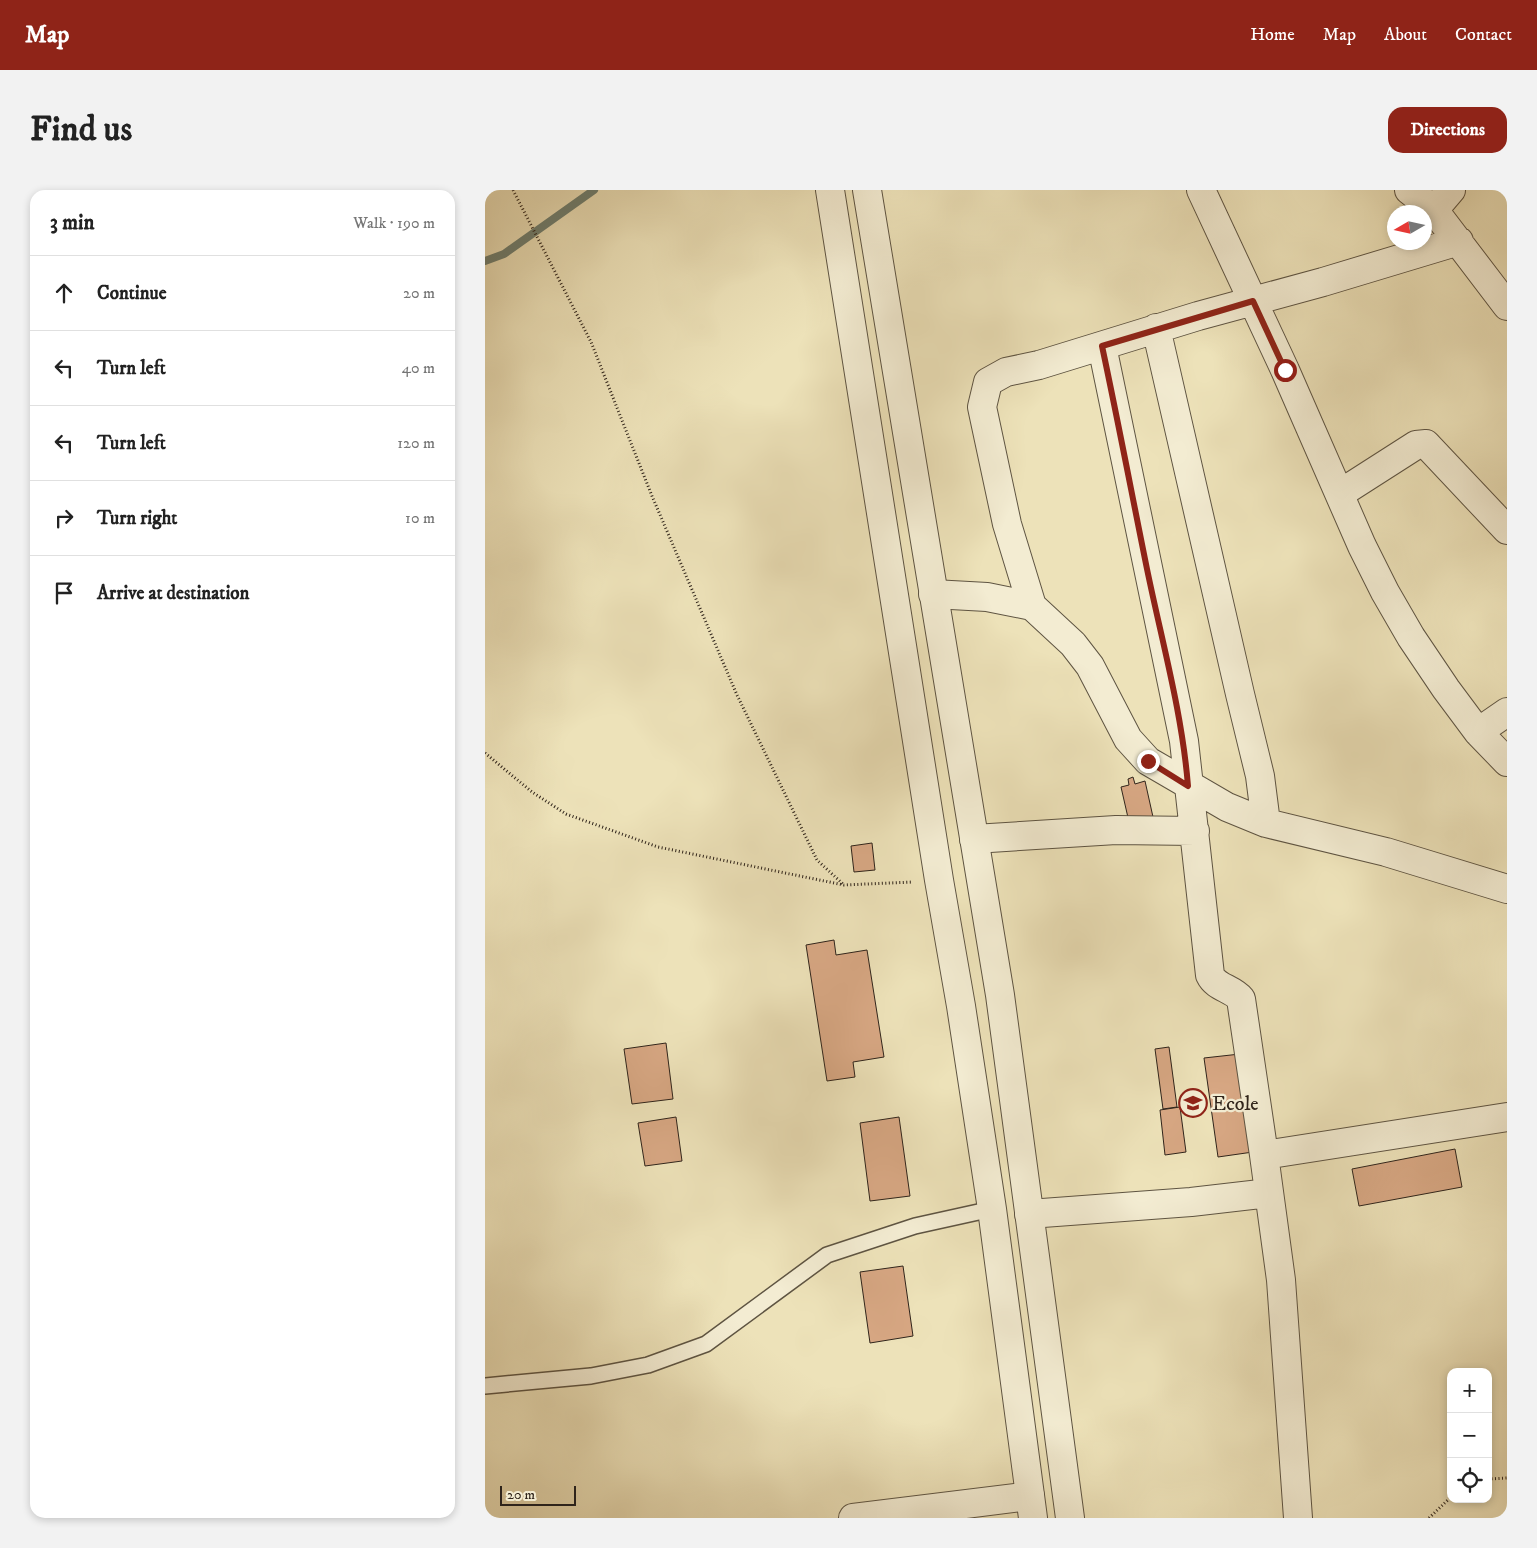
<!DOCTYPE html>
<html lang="en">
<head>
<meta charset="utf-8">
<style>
	:root { --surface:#fff; --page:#f2f2f2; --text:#222; --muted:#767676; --line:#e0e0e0; --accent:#8f2418 }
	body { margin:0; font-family:"IM FELL DW Pica",serif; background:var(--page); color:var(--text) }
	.controls { position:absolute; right:15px; bottom:15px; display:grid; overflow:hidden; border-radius:10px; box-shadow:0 2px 8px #0003 }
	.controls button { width:45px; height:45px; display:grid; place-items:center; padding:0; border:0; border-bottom:1px solid var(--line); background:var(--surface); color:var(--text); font:25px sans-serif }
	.compass { position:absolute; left:902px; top:15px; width:45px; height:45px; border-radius:50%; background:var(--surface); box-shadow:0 2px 8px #0003; rotate:261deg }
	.scale { position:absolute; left:15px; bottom:12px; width:76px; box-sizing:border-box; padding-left:5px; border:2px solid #2f241b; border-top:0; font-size:14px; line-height:18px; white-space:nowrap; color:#2f241b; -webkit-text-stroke:4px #f3ecd2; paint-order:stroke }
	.stop { position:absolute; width:15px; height:15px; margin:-11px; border:4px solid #8f2418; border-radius:50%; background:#fff }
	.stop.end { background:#8f2418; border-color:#fff; box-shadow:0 1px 5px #0008 }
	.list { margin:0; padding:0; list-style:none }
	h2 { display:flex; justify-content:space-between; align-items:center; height:65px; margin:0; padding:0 20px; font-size:21px }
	h2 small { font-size:16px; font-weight:400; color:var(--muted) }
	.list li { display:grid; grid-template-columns:32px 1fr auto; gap:15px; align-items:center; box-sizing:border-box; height:75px; padding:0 20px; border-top:1px solid var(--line) }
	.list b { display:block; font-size:19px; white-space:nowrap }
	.list em { font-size:16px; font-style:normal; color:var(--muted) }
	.icon { flex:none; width:28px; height:28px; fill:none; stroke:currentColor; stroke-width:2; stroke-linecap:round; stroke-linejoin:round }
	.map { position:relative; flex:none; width:1022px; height:1328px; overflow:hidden; border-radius:15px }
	header { display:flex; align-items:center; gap:30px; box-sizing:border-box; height:70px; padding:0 25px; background:var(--accent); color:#fff }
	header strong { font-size:24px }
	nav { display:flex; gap:28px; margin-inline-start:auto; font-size:18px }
	.intro { display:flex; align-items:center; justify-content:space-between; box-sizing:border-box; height:120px; padding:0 30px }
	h1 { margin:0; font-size:35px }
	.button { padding:12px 22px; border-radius:15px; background:var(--accent); color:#fff; font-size:18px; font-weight:700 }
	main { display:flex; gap:30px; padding:0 30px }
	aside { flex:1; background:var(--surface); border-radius:15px; box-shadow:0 2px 8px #0003 }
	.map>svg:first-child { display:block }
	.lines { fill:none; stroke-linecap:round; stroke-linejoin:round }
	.stream { stroke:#6f8072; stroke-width:8 }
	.building { fill:#d7a783; stroke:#2f241b }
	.service-casing { stroke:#5e5442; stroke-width:18 }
	.minor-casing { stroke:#5e5442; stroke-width:30 }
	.tertiary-casing { stroke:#5e5442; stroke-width:30 }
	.path { stroke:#2f241b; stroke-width:3; stroke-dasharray:1 2.5; stroke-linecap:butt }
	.service { stroke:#f3ecd2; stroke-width:15 }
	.minor { stroke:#f3ecd2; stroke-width:28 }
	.tertiary { stroke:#f3ecd2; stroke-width:28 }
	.route { stroke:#8f2418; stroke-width:6 }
	.labels { text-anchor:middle; stroke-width:4.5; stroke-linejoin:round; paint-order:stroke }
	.poi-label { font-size:20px; fill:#2f241b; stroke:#f3ecd2; text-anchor:start }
</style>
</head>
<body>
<header>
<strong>Map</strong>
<nav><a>Home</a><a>Map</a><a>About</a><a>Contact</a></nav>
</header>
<div class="intro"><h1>Find us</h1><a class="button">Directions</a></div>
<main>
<aside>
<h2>3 min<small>Walk · 190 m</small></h2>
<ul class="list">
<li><svg class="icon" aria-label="ahead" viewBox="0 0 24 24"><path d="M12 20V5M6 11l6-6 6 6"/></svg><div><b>Continue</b></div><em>20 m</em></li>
<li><svg class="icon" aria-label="left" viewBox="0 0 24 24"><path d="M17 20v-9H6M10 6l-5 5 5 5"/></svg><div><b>Turn left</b></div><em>40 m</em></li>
<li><svg class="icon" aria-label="left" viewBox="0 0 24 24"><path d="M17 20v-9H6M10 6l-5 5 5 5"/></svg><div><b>Turn left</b></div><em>120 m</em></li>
<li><svg class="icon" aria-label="right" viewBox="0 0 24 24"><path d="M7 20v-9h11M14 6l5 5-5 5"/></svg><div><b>Turn right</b></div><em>10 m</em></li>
<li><svg class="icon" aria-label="arrive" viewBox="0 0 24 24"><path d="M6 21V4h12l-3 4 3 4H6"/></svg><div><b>Arrive at destination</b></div></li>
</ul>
</aside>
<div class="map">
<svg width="1022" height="1328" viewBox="0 0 1022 1328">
	<rect width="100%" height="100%" fill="#ede2b9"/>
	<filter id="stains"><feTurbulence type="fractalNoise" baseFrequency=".004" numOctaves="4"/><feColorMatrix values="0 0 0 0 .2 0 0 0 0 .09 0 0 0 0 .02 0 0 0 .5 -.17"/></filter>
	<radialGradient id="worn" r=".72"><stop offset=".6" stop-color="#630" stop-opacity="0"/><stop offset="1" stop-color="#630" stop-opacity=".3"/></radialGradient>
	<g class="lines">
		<path class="stream" d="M0 71 19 64 109 0"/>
	</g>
	<path class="building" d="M648 587 650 594 660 591 668 627 644 632 636 597 644 595 643 589Z
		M387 653 390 680 369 682 366 656Z
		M349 750 351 765 382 760 399 867 368 872 370 887 342 891 321 755Z
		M181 853 188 909 147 914 139 859Z
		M684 857 692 917 678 919 670 859Z
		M755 864 768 962 733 967 719 868Z
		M695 917 701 962 680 965 675 920Z
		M191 927 197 971 160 976 153 933Z
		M414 927 425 1006 385 1011 375 933Z
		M970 959 977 997 874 1016 867 979Z
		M418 1076 428 1146 385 1153 375 1082Z"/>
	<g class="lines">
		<defs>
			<path id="service" d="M0 1196 106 1186 163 1175 221 1154 342 1065 430 1036 507 1019"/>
			<path id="minor" d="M716 0 800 180 877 356 900 402 926 447 961 499 993 542 1022 572
				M924 0 949 20 1022 116
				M949 20 966 0
				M671 138 755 504 775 586 781 633
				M617 156 699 551 725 785C731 798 747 798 756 809L779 965
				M856 303 931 255 941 254 1022 340
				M448 404 502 407 547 416 588 454 605 476 643 549 663 571 742 617 781 633 901 662 1022 699
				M547 416 522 334 497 217 503 192 521 182 554 175 713 126 838 92 974 51
				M993 542 1022 522
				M489 649 631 640 710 641
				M544 1024 706 1012 784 1003
				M368 1328 545 1306
				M813 1328 796 1090 779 965 1022 927"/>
			<path id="tertiary" d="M345 0 454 690 476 816 507 1019 548 1328
				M382 0 515 805 585 1328"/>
		</defs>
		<use href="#service" class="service-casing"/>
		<use href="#minor" class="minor-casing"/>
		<use href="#tertiary" class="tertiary-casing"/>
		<path class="path" d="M28 0 106 152 167 306 252 505 332 670 359 695
			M0 563 47 602 81 624 173 657 359 695 428 692
			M1003 1289 1022 1288
			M944 1328 966 1307"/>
		<use href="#service" class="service"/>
		<use href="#minor" class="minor"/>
		<use href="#tertiary" class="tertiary"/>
	</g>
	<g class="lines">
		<path class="route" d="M663 571 703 596C697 522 677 452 662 379 647 305 633 231 617 156L768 111 800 180"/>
	</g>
	<defs>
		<symbol id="school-ring" viewBox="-11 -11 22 22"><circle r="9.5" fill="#f3ecd2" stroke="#8f2418" stroke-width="1.5"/><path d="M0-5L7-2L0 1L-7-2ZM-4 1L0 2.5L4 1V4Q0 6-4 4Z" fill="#8f2418"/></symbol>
	</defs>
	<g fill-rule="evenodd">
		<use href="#school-ring" x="692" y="897" width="32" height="32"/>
	</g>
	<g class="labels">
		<g class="poi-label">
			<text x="727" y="920">Ecole</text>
		</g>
	</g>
	<rect width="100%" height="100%" filter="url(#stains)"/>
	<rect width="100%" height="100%" fill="url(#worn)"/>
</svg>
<div class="controls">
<button>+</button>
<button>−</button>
<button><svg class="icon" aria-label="locate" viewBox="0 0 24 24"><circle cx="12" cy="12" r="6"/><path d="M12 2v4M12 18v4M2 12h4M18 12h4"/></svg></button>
</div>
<svg class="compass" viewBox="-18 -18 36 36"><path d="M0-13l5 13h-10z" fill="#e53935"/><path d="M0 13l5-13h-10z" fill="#767676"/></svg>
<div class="scale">20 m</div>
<div class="stop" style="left:800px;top:180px"></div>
<div class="stop end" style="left:663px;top:571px"></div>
</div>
</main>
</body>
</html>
